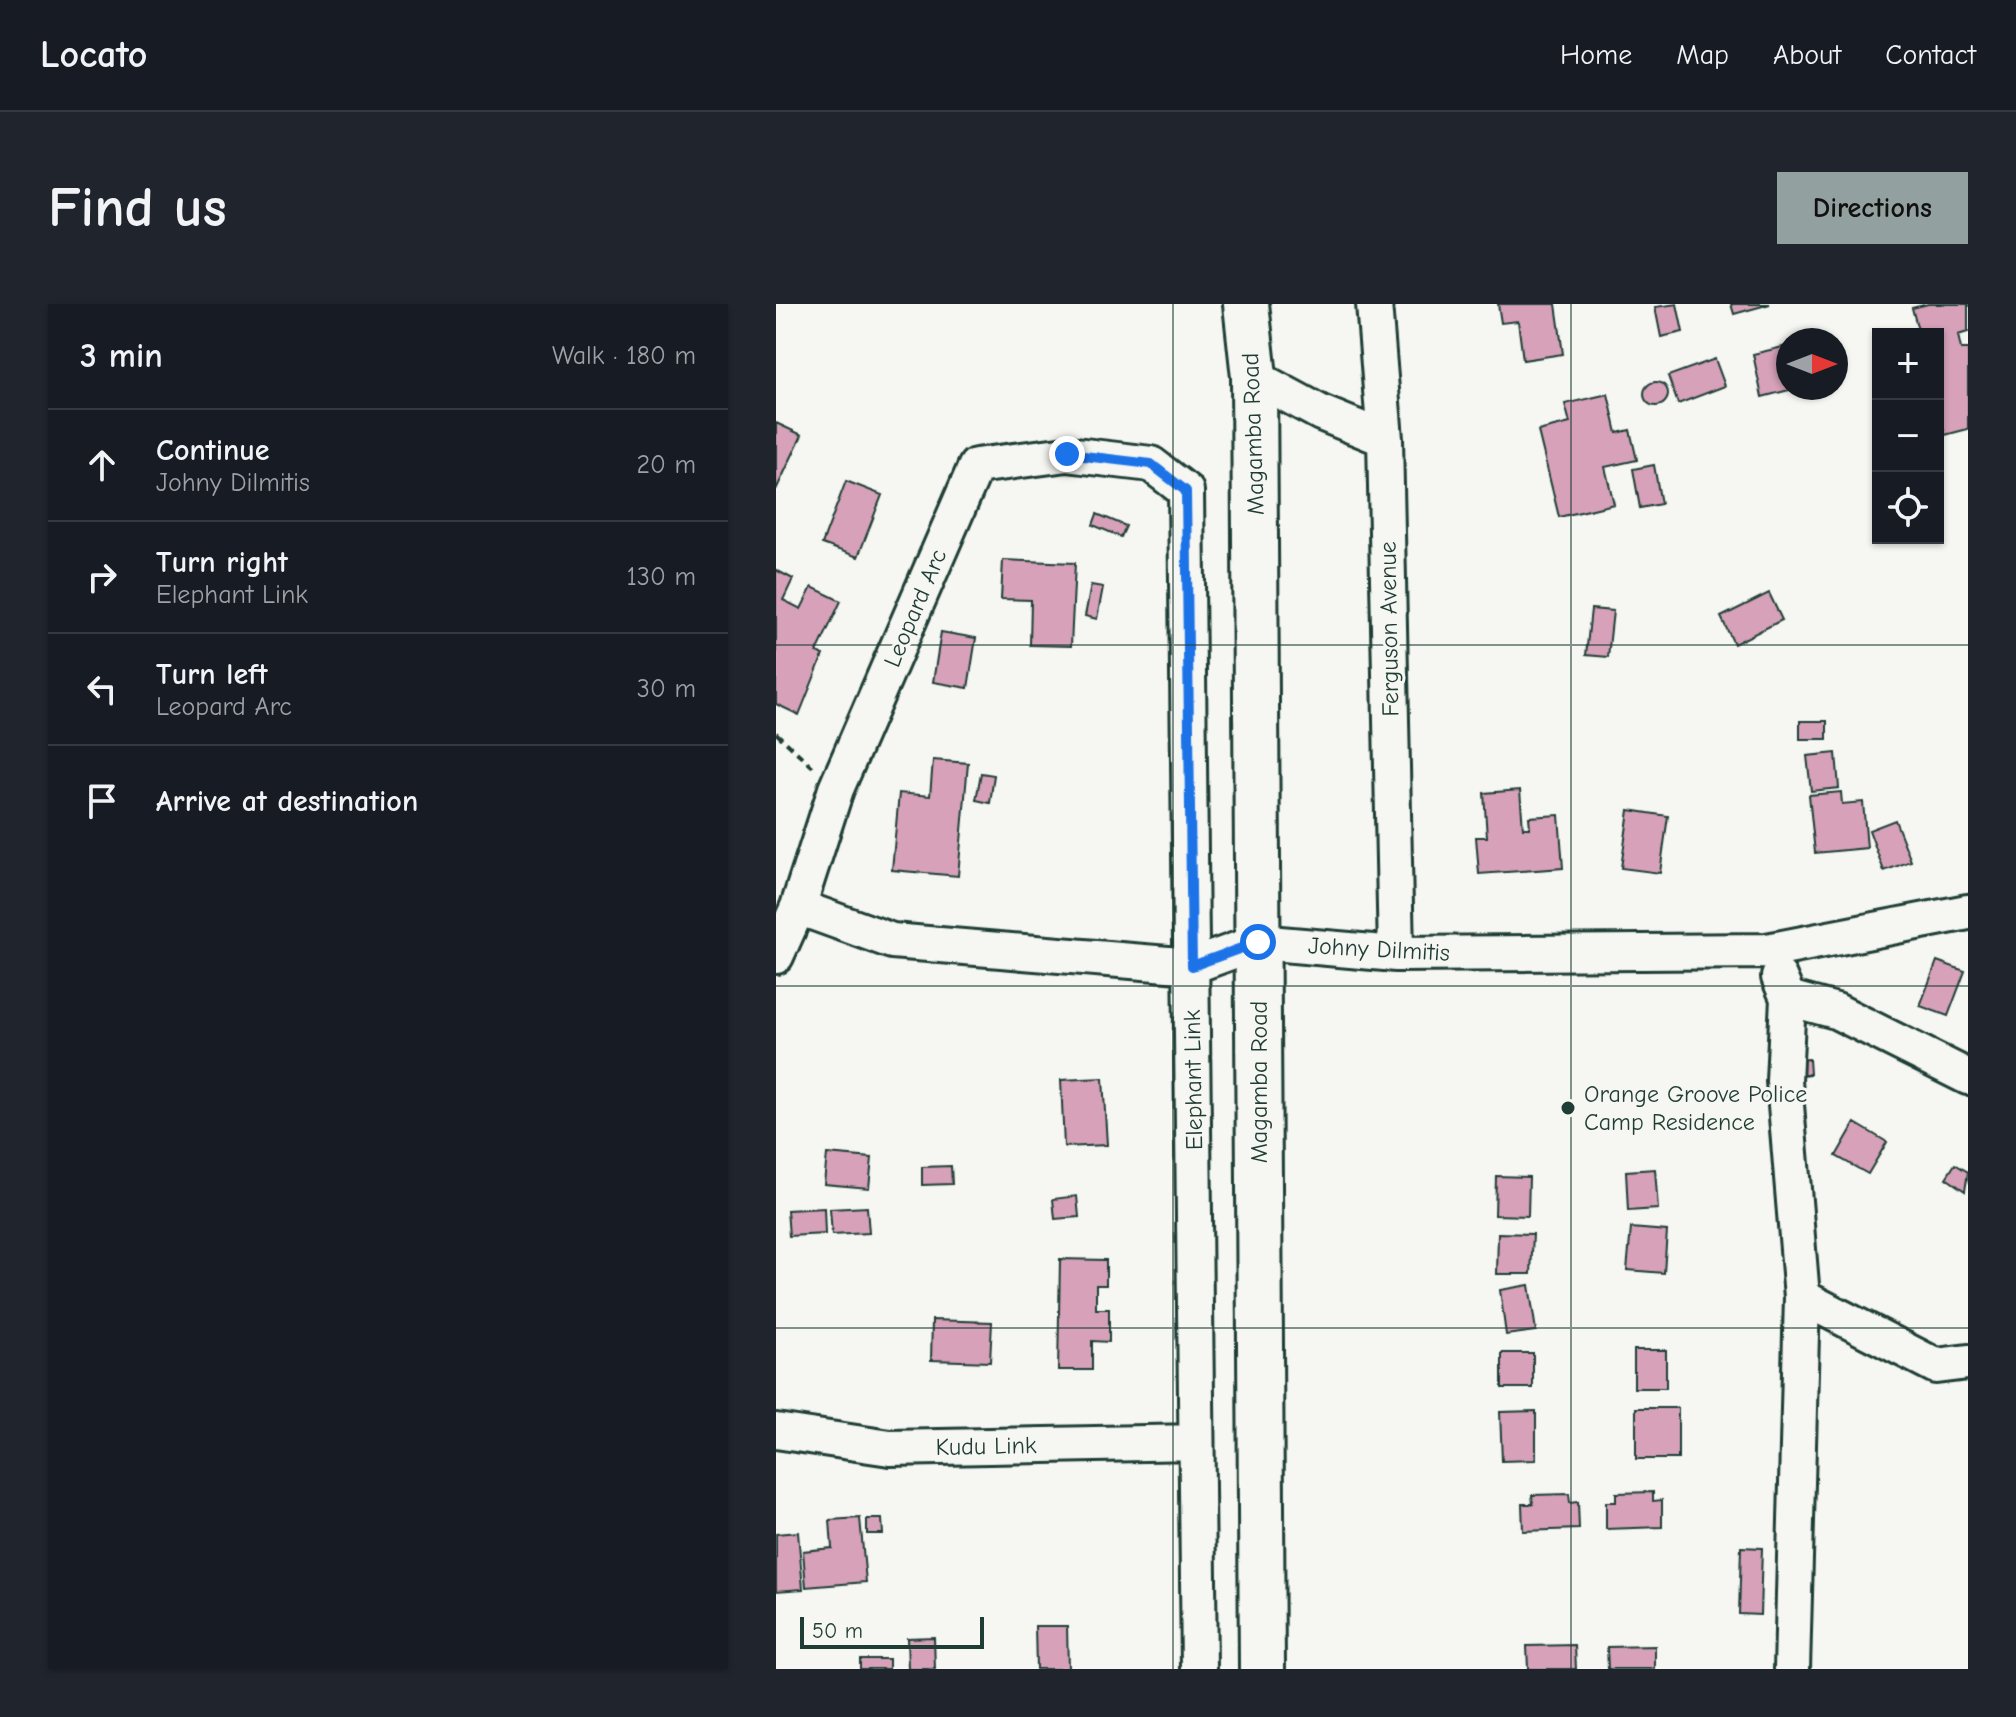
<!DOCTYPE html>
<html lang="en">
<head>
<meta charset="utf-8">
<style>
	:root { --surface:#171b24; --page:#20242c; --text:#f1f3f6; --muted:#9ea1a6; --line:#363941; --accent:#92a19f }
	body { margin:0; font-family:"Comic Neue",sans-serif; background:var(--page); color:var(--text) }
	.controls { position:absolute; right:24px; top:24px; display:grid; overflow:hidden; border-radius:0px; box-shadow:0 2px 6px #0004 }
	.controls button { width:72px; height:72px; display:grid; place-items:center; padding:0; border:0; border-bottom:2px solid var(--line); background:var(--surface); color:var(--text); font:40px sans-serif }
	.compass { position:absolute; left:1000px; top:24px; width:72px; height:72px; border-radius:50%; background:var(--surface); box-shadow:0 2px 6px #0004; rotate:90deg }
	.scale { position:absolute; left:24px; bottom:20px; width:184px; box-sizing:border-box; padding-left:8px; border:4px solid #1f3d34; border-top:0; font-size:22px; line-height:28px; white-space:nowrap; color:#1f3d34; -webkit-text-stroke:6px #f6f6f2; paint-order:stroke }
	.stop { position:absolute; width:24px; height:24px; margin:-18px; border:6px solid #1a73e8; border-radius:50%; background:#fff }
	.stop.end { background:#1a73e8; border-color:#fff; box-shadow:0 2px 8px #0008 }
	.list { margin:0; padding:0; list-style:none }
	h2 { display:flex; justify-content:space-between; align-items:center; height:104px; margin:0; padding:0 32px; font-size:34px }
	h2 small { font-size:26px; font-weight:400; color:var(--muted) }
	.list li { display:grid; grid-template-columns:52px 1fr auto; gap:24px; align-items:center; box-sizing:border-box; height:112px; padding:0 32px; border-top:2px solid var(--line) }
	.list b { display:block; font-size:30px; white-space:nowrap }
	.list p { margin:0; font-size:26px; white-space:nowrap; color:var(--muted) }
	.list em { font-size:26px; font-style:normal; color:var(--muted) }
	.icon { flex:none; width:44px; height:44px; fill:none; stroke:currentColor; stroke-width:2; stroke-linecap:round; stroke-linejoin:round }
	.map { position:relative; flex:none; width:1192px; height:1365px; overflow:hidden; border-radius:0px }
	header { display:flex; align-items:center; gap:48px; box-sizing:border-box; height:112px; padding:0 40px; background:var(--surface); border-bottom:2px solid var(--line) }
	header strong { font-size:38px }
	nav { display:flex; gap:44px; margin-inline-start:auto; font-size:28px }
	.intro { display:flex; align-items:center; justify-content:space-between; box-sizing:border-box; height:192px; padding:0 48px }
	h1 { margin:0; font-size:56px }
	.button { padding:20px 36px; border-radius:0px; background:var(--accent); color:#111; font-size:28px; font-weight:700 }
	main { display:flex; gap:48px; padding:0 48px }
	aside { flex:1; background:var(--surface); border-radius:0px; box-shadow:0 2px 6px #0004 }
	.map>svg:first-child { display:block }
	.building { fill:#d6a1b9; stroke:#1f3d34; stroke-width:2 }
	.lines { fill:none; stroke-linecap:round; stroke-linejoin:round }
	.minor-casing { stroke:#1f3d34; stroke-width:40 }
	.highway-casing { stroke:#1f3d34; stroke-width:50 }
	.path { stroke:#1f3d34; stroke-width:4; stroke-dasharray:8 6; stroke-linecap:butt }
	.minor { stroke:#f6f6f2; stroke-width:34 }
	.highway { stroke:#f6f6f2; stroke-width:44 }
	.route { stroke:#1a73e8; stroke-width:10 }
	.grid { fill:none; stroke:#1f3d34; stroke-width:2; stroke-opacity:0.55 }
	.poi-dot { fill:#1f3d34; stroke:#f6f6f2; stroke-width:3 }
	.labels { text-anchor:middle; stroke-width:6; stroke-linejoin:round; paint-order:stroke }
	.street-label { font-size:24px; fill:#1f3d34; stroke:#f6f6f2 }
	.poi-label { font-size:24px; fill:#1f3d34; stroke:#f6f6f2; text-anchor:start }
</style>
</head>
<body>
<header>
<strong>Locato</strong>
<nav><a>Home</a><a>Map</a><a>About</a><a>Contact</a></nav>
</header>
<div class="intro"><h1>Find us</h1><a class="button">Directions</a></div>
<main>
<aside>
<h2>3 min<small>Walk · 180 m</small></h2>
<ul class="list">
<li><svg class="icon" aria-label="ahead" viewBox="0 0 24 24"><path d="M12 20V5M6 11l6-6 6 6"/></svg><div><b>Continue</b><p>Johny Dilmitis</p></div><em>20 m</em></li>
<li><svg class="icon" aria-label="right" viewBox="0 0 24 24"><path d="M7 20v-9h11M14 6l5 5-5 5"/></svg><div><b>Turn right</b><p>Elephant Link</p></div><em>130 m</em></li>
<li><svg class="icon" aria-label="left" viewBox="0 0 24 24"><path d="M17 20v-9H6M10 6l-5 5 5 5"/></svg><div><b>Turn left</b><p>Leopard Arc</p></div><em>30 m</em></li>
<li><svg class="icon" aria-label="arrive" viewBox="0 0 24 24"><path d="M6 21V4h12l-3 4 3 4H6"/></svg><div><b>Arrive at destination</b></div></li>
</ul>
</aside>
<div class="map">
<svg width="1192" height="1365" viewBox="0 0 1192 1365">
	<rect width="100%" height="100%" fill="#f6f6f2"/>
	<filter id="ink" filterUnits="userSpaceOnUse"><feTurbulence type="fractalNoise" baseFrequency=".0125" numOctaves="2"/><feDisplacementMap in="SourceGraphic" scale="16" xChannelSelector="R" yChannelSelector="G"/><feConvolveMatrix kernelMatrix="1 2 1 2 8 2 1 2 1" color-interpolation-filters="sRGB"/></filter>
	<g filter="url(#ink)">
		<path class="building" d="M722 0H780L787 50 747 56 742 17 725 19Z
			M901 0 907 28 885 33 879 3Z
			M955 0H994L958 10Z
			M1152 0H1192V28L1182 31 1185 45H1192V125L1169 131 1162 103V30H1143L1136 4Z
			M1007 43 1012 84 1017 85 986 93 977 50Z
			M939 55 949 82 902 100 892 72Z
			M868 90a12 12 0 1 1 24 0a12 12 0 1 1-24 0Z
			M832 90 841 129 854 126 861 156 829 163 838 200 783 213 762 127 794 119 789 100Z
			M0 119 26 131 0 186Z
			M878 161 885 200 864 204 857 165Z
			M70 177 106 191 82 253 46 240Z
			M321 210 350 222 345 233 317 221Z
			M227 256 299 259 295 342 254 341 255 296 225 295Z
			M0 266 17 275 7 296 25 305 36 283 65 297 41 348 47 351 23 411 0 400Z
			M315 281 327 283 321 315 309 312Z
			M993 289 1006 316 958 340 945 313Z
			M815 305 837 307 832 353 810 351Z
			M165 328 200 334 192 384 157 378Z
			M1024 417H1051V435H1024Z
			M1060 449 1063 484 1035 487 1031 452Z
			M157 456 192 459 182 572 116 566 123 489 154 492Z
			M205 469 218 471 214 499 200 496Z
			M744 486 747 524H754L753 513 783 511 787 564 703 570 700 533H711L708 489Z
			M1065 488 1066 500 1087 498 1091 544 1039 549 1033 491Z
			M853 506 892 512 884 569 845 564Z
			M1119 516 1135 557 1108 567 1093 526Z
			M1161 657 1189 667 1172 712 1144 702Z
			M1033 755 1034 770 1018 772 1017 756Z
			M327 774 331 841 288 843 285 776Z
			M1079 819 1111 838 1092 870 1060 852Z
			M51 850 96 854 93 884 48 880Z
			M1179 860 1192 868 1189 887 1170 874Z
			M175 862 176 880 146 881V863Z
			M879 865 882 905 852 907 850 867Z
			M720 872 753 873 752 912 719 911Z
			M301 892 303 913 279 915 277 895Z
			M91 903 93 929 56 931 54 905Z
			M48 904 49 930 13 932 11 906Z
			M855 924 891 927 888 969 851 966Z
			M722 929 757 930 755 970H721Z
			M284 955 330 956V981H320V1005H333V1038L316 1037V1066H282Z
			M753 981 760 1027 730 1031 724 986Z
			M156 1016 216 1018 214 1058 155 1056Z
			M858 1046H890V1084H858Z
			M726 1049H757V1084H726Z
			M860 1104H902V1155H860Z
			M760 1107V1156L726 1157 724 1108Z
			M877 1188V1197L886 1196V1223L830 1225V1198H840V1189Z
			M793 1190 794 1199 802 1198 803 1225 747 1227 746 1200H757L756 1191Z
			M84 1214 90 1278 30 1283 27 1247 56 1244 54 1216Z
			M91 1215H106L107 1230H91Z
			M22 1228 27 1285 0 1287V1230Z
			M965 1243 986 1244 984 1311 963 1310Z
			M259 1322H291L292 1365H260Z
			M158 1333 159 1365H132L131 1334Z
			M799 1341 800 1365H752L751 1342Z
			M879 1342V1365H832L831 1343Z
			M84 1355H113V1365H84Z"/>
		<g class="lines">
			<defs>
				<path id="minor" d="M598 0 609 135 620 650
					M478 73 545 109 609 135
					M22 603 116 637 416 662 482 638 620 650 991 647 1192 608
					M0 652 22 603 60 485 200 162 291 150 375 160 410 187 423 1365
					M1003 673 1012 694 1060 707 1192 773
					M1012 694 1008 777 1026 993 1016 1365
					M1026 993 1160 1062 1192 1058
					M0 1127 114 1144 420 1138"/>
				<path id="highway" d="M470 0 478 73 486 1365"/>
			</defs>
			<use href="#minor" class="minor-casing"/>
			<use href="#highway" class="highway-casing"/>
			<path class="path" d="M0 429 38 464"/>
			<use href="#minor" class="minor"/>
			<use href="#highway" class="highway"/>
		</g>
	</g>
	<g class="lines" filter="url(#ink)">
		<path class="route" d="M291 150 375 160 410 187 416 662 482 638"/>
	</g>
	<path class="grid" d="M397 0V1365M795 0V1365M0 341H1192M0 682H1192M0 1024H1192"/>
	<circle class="poi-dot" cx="792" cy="804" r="8"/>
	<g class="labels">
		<g class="street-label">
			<text transform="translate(477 130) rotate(-92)" y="8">Magamba Road</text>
			<text transform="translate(139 304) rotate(-67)" y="8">Leopard Arc</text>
			<text transform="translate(613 325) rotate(-91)" y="8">Ferguson Avenue</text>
			<text transform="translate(603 645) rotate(3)" y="8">Johny Dilmitis</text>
			<text transform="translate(417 776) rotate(-91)" y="8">Elephant Link</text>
			<text transform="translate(483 778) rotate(-90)" y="8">Magamba Road</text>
			<text transform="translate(210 1142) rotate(-1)" y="8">Kudu Link</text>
		</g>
		<g class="poi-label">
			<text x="808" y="798">Orange Groove Police<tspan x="808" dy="28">Camp Residence</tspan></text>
		</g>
	</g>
</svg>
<div class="controls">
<button>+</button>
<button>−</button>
<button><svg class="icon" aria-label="locate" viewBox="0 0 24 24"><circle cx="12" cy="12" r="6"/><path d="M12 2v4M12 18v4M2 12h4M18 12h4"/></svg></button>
</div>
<svg class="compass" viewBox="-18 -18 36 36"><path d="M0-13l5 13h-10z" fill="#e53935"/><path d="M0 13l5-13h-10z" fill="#9ea1a6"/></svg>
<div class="scale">50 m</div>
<div class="stop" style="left:482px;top:638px"></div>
<div class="stop end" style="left:291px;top:150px"></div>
</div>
</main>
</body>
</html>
